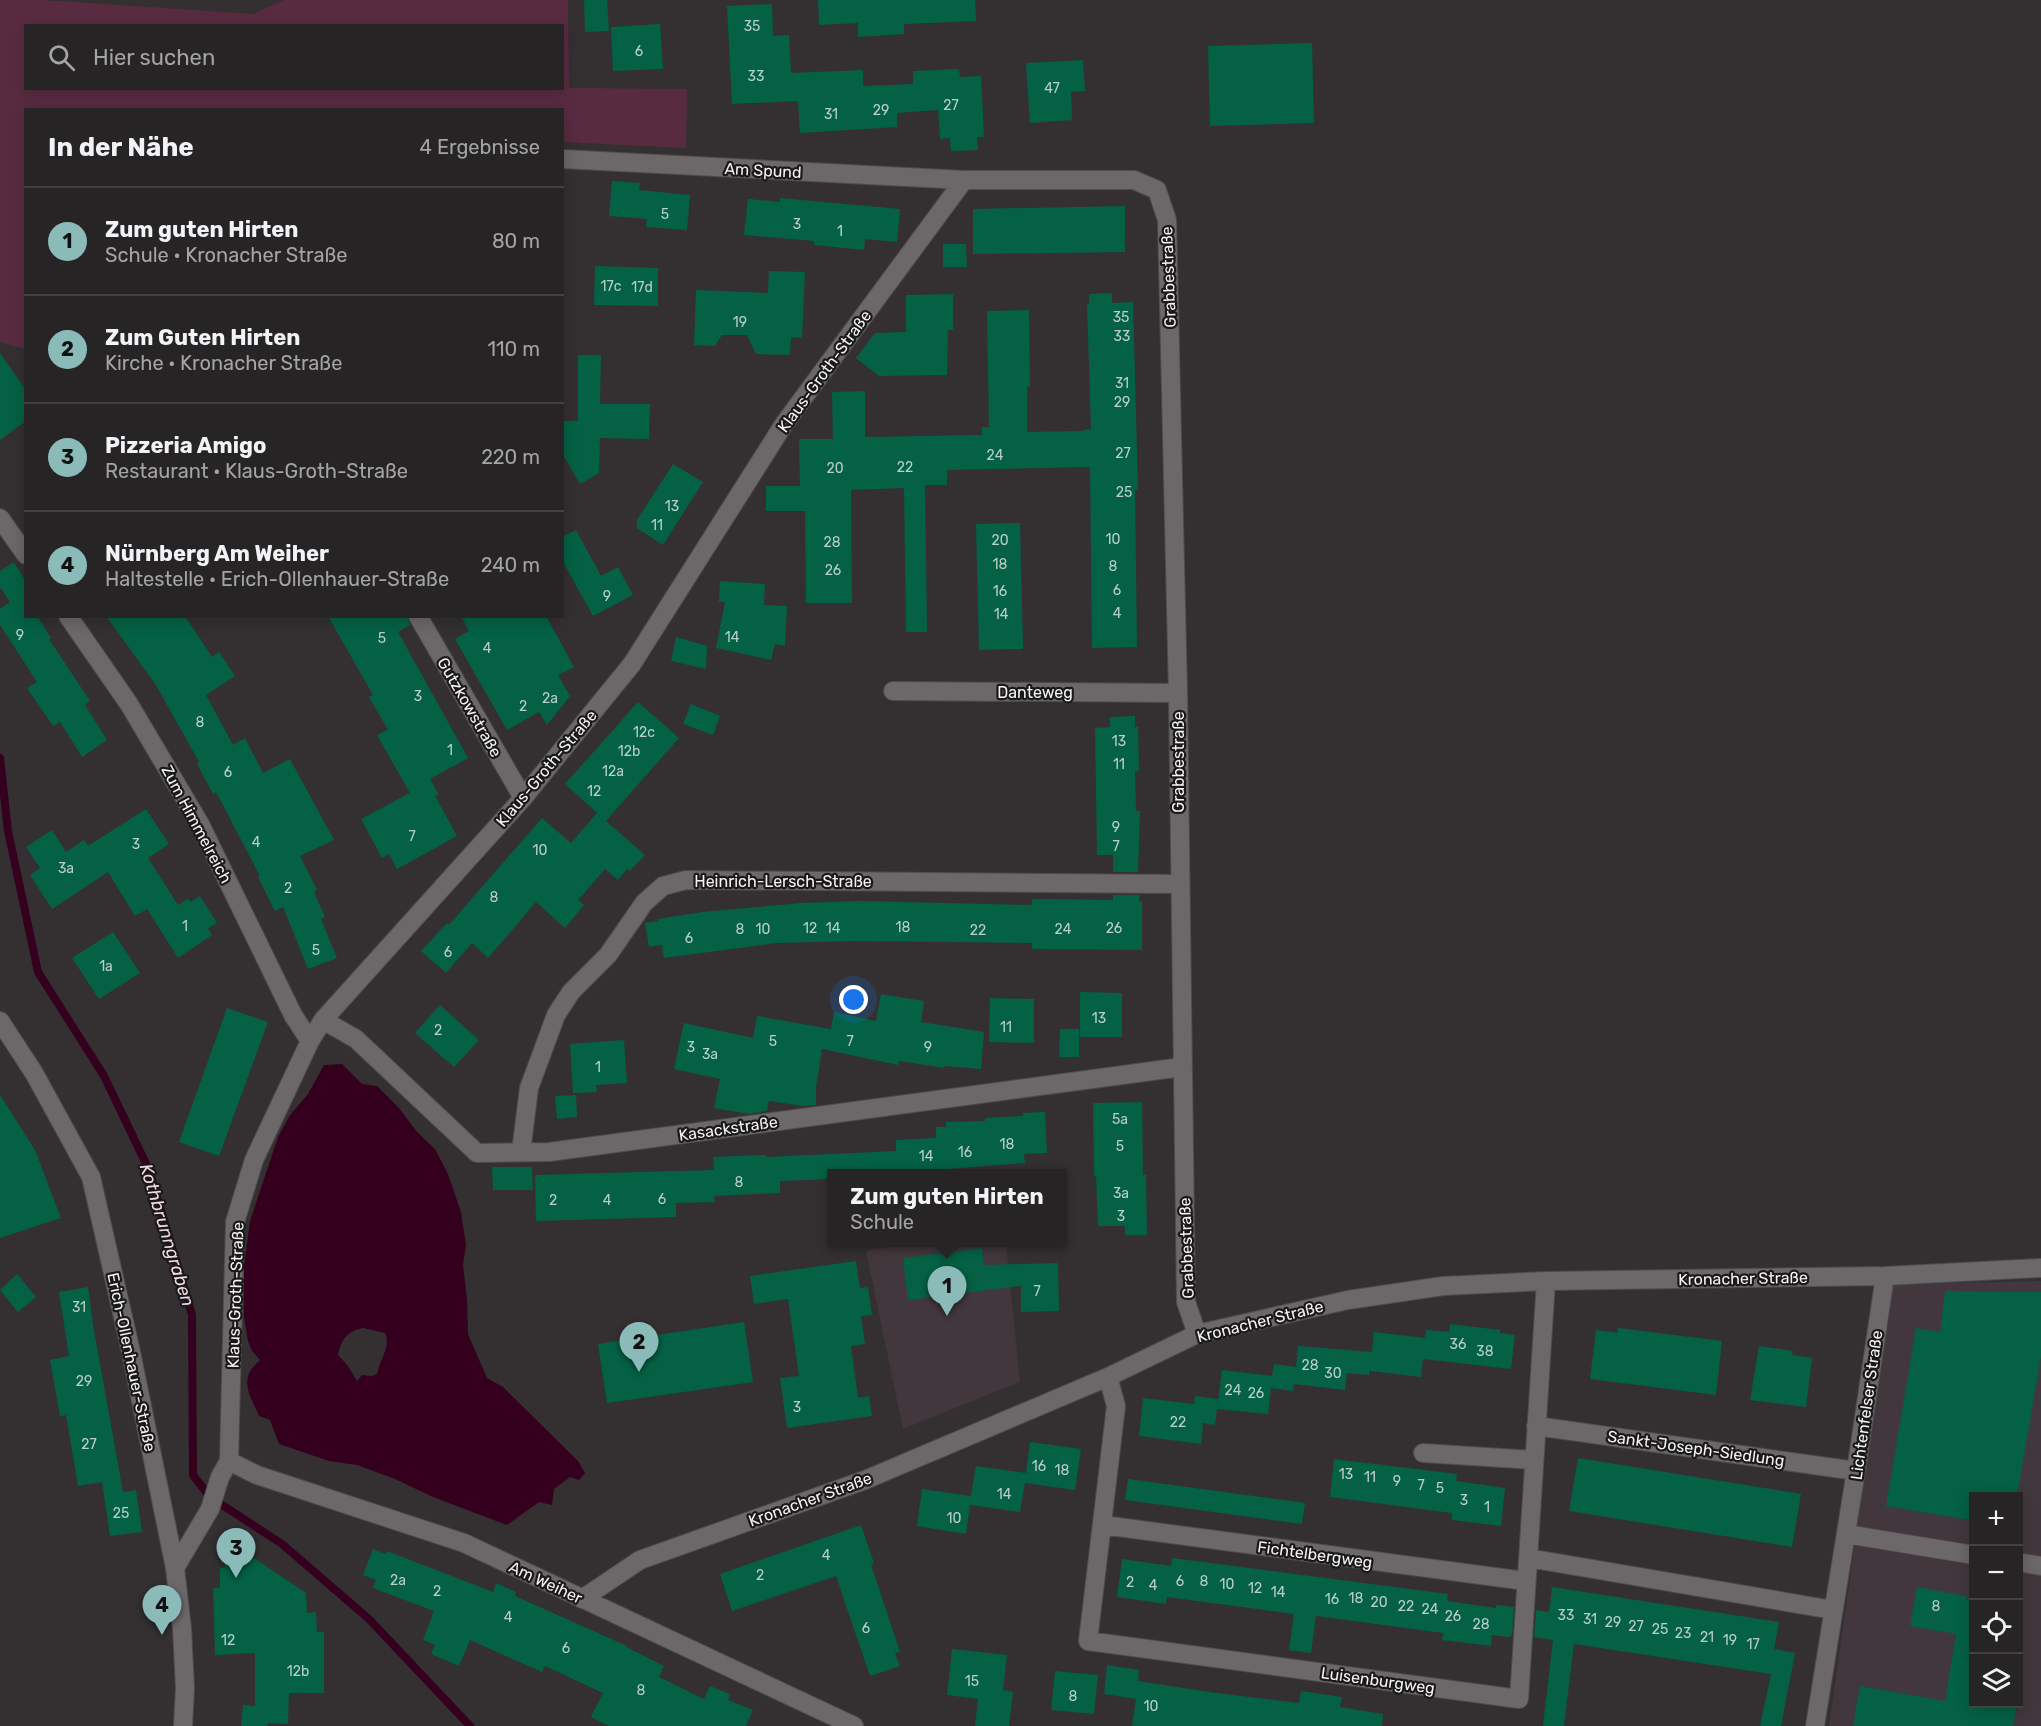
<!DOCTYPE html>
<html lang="de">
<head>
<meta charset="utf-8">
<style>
	:root { --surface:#272426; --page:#333032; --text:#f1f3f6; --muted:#a4a4a7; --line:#434143; --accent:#8bbbb9 }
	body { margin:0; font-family:Rubik,sans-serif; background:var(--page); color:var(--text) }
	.controls { position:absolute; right:18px; bottom:18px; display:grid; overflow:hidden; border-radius:0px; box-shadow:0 3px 15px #0003 }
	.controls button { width:54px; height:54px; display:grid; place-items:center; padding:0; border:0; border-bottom:2px solid var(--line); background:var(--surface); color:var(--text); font:30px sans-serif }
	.you { position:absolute; left:854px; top:1000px; width:21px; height:21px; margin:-15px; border:4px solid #fff; border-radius:50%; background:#1a73e8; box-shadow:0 0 0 9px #1a73e833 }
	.badge { display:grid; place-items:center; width:39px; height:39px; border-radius:50%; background:var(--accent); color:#111; font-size:20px; font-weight:700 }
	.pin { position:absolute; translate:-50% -50px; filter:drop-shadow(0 2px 3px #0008) }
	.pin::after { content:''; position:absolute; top:32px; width:21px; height:18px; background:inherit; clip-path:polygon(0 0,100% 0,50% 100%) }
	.popup { position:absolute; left:827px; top:1169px; width:240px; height:78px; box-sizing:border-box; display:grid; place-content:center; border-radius:0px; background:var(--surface); filter:drop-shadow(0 2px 4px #0005); font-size:20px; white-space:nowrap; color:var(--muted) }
	.popup b { font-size:22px; color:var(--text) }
	.popup::after { content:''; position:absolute; left:50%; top:100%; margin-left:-12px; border:12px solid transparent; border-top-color:var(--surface) }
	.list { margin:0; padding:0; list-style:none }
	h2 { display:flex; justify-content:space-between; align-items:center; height:78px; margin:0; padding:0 24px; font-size:26px }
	h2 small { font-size:20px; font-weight:400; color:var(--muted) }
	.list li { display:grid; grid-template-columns:39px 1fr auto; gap:18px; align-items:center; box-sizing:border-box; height:108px; padding:0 24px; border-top:2px solid var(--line) }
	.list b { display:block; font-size:22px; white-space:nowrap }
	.list p { margin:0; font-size:20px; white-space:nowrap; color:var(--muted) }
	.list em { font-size:20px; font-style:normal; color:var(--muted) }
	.icon { flex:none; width:33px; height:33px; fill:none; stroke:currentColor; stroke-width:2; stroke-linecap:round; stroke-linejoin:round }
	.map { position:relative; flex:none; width:2041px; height:1726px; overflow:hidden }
	.search { position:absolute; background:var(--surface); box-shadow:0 3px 15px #0003; left:24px; top:24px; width:540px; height:66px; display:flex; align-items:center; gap:15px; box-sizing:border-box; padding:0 21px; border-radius:0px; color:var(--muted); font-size:22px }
	.panel { position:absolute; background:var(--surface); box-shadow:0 3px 15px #0003; left:24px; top:108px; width:540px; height:510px; border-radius:0px }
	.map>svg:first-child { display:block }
	.built { fill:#42373c; fill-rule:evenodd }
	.green { fill:#592b41; fill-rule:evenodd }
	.water { fill:#34001d; fill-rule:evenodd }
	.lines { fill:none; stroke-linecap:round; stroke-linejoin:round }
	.stream { stroke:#34001d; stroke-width:8 }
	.building { fill:#046144 }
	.minor-casing { stroke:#504c4e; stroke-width:20 }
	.minor { stroke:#6c6769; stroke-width:18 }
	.labels { text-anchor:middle; stroke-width:4.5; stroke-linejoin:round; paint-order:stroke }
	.number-label { font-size:14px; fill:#b8cec7 }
	.street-label { font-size:16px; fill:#f4f2f3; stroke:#1a1919 }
	.water-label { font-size:18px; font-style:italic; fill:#f1d9e3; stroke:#1a1919 }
</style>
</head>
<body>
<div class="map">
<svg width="2041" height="1726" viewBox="0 0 2041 1726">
	<rect width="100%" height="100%" fill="#343032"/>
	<path class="built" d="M912 1243H1006L1020 1382 903 1429 866 1251Z
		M2041 1281V1726H1829L1892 1284ZM1974 1496H2018V1704H1974Z"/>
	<path class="green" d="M0 0H43L253 14 284 0H568L569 88 687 89 686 148 563 142 562 110H26L25 349 0 342ZM26 26H562V88H26Z"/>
	<path class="water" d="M342 1064 362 1084 377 1086 399 1108 417 1132 435 1149 448 1174 461 1212 466 1245 463 1265 467 1300 468 1334 487 1378 503 1387 578 1461 585 1473 579 1480 570 1477 554 1489 552 1505 539 1502 507 1525 433 1497 395 1479 357 1465 329 1461 279 1444 270 1420 259 1416C249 1393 238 1379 260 1360L252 1351 248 1341 244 1317V1266L250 1221 278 1137 290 1115 308 1094 324 1065ZM363 1328 385 1333C391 1347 380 1359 377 1374L372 1376 362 1375 357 1381 348 1366 338 1355C341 1340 347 1331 363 1328Z"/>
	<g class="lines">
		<path class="stream" d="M0 758 8 831 38 972 104 1076 149 1170 192 1315 193 1475 210 1497 282 1544 369 1619 470 1726"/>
	</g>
	<path class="building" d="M584 0H607L609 31 585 32Z
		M818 0H975L976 21 904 24V34L858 37V23L819 25Z
		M772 4 773 36 789 35 791 73 863 70V86L913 84V71L959 69 960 77 981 76 984 137H977L978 150 951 151 950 138 940 139 938 110 897 113V127L800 133 798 101 732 104 727 6Z
		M660 24 663 69 613 71 611 27Z
		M1312 43 1314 123 1210 126 1208 46Z
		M1083 60 1085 91 1071 92 1072 120 1030 123 1026 63Z
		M612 181 640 183 639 190 690 195 687 230 646 227 647 219 609 216Z
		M780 198 900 209 897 242 865 239 864 250 814 245V241L744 235 748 199 780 202Z
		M1125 206V252L973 254V209Z
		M943 244H966L967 267H943Z
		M595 266 658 268V306L594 305Z
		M769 271 805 272 802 338 791 337 790 355 756 354 747 335H722L715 346 694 345 696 290 768 293Z
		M1112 293V303L1133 302 1138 490H1135L1137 647 1092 648 1090 467 947 470V485H925L927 632H906L904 488 851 490 852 603H806L805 511H766V486H800L799 439H833L832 392 865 391V437L982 435V427H989L987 311 1029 310 1030 387H1027V432L1083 431V430L1091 429 1087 304 1089 303V294Z
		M953 294V330H948L947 375 879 376 856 358 875 333 906 332V295Z
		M0 353 26 390V421L0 440Z
		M578 355H601L600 404H650L649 439 600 438 599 473 580 484 562 453V421H578Z
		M673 464 703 482 663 545 637 528V520Z
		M1020 523 1023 649 979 650 976 524Z
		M576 530 601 576 618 567 633 595 593 616 562 560V537Z
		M14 562 25 580 26 616H37L51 638 49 639 90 701 85 705 107 740 82 757 60 722 53 726 27 688 37 682 0 625V609L10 602 0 587V571Z
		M720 581 765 584 764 605 787 606 785 646 775 644 771 660 716 648 725 602H719Z
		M106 616H185L212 657 219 652 235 676 206 695 233 745 245 738 263 773 290 759 334 840 300 856 317 890 314 892 325 917 321 919 337 958 308 969 283 907 275 911 258 877 260 876 216 792 213 794 197 764 199 762 156 685Z
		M328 616H407L410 625 398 632 468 758 430 779 439 795 435 796 457 836 397 869 389 854 382 858 361 819 410 793 377 735 388 730 369 697 373 695Z
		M461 616H546L574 667 558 675 570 696 547 725 539 712 507 730 455 639 469 631Z
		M676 637 707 646 706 669 671 661Z
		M638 702 679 738 606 821 565 784Z
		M691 704 720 716 713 735 683 724Z
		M1135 716V727H1138L1139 771H1135L1136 811H1140L1138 872H1113V855H1097L1095 728 1110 727V717Z
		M146 809 169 844 148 858 164 883 178 905 188 899 191 902 200 896 217 923 208 928 212 935 178 958 147 909 135 916 108 872 52 909 30 875 40 868 26 847 52 830 66 852 84 840 88 846Z
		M597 813 645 855 630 871 627 869 618 880 605 869 578 900 584 905 565 928 536 902 488 958 472 943 446 973 421 951 447 923 449 925 542 818 571 843Z
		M1113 895H1139V901H1142V950L1032 949V943L853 941 777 943 664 958 662 945 649 947 645 923 658 921V919L702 912 802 903 860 901 1032 905V899L1113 900Z
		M113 932 140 973 99 999 72 958Z
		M1080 992 1122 993V1037H1080Z
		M881 994 924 1001 921 1022 984 1032 981 1069 944 1066V1068L899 1061 898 1065 822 1049 816 1087V1105L803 1106 769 1101 767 1111 749 1114 714 1108 720 1079 674 1069 684 1023 753 1038 757 1016 831 1029 834 1012 876 1021Z
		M990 998 1034 999V1043L989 1042Z
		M440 1005 479 1040 454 1067 415 1033Z
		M227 1008 268 1022 219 1156 179 1142Z
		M1060 1029H1079V1057H1059Z
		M624 1040 627 1083 596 1085 597 1092 573 1093 570 1044Z
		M0 1095 35 1150 61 1218 0 1238Z
		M576 1095 577 1117 557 1119 555 1096Z
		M1142 1102 1143 1175H1146L1147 1235H1125V1226H1098L1096 1176H1094L1093 1103Z
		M1045 1112 1047 1153 1024 1154 1025 1163 947 1169V1173H831V1179L780 1181V1193L714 1196 715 1202 676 1203V1217L536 1221 535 1175 714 1170 713 1157 766 1155V1157L896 1151V1140L936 1138V1127H946V1122L985 1121V1118L1023 1116V1113Z
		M492 1167H532L533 1190H493Z
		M982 1248 984 1265 1058 1263 1059 1311 1021 1312V1286L908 1300 903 1258Z
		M856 1261 860 1288 868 1287 872 1315 861 1316 865 1344 851 1346 858 1398 869 1396 872 1416 787 1428 780 1378 799 1376 788 1299 754 1304 750 1276Z
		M17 1274 36 1297 18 1312 0 1290Z
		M88 1287 93 1325 123 1492 136 1490 142 1532 110 1536 102 1482 78 1486 66 1415 60 1416 50 1360 69 1356 59 1292Z
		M1945 1291 2041 1292V1356L2017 1497H1974V1521L1886 1506 1916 1328 1940 1332Z
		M744 1322 753 1382 607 1403 598 1344Z
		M1450 1324 1500 1330V1333L1515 1335 1511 1369 1423 1359 1421 1377 1370 1371V1367L1369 1375 1347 1373 1345 1390 1294 1384 1295 1380 1293 1391 1271 1388 1268 1414 1217 1409 1222 1370 1272 1376 1274 1364 1296 1367 1298 1346 1372 1352 1374 1332 1425 1338 1426 1330 1449 1332Z
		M1618 1328 1722 1341 1716 1395 1590 1379 1596 1330 1618 1333Z
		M1759 1346 1793 1351 1792 1355 1812 1358 1806 1407 1750 1400Z
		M1195 1396 1218 1399 1215 1425 1203 1423 1201 1444 1139 1436 1143 1398 1194 1404Z
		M1030 1442 1081 1449 1075 1490 1025 1483 1020 1512 970 1505 966 1534 917 1526 922 1489 971 1496 976 1466 1026 1473Z
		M1578 1458 1801 1494 1792 1547 1569 1511Z
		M1334 1459 1457 1474 1456 1481 1505 1488 1501 1526 1452 1520V1513L1330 1497Z
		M1128 1479 1305 1503 1302 1524 1125 1500Z
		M861 1525 874 1563 871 1564 900 1652 895 1653 900 1666 870 1676 836 1576 732 1611 720 1574Z
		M373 1549 386 1554 387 1551 493 1592 496 1583 516 1592 515 1596 627 1646 626 1647 664 1666 659 1677 704 1699 710 1686 730 1694 728 1700 753 1710 746 1726H609L591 1717 603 1693 545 1666 542 1672 470 1640 459 1666 431 1654 435 1645 423 1640 434 1611 373 1588 376 1580 363 1575Z
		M225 1552H245L306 1593 307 1613 316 1612 317 1632H324V1693H289L288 1724 268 1723 267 1726H241L243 1705 255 1706V1653L215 1655 213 1588H220V1568H225Z
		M1172 1558 1448 1594 1447 1601 1496 1608V1605L1514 1607 1512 1634 1510 1637 1492 1635 1491 1646 1442 1640 1443 1633 1316 1616 1311 1653 1289 1650 1294 1614 1167 1597 1166 1604 1117 1597 1122 1559 1171 1566Z
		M1552 1587 1779 1622 1774 1649 1795 1653 1781 1726H1760L1771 1674 1574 1644 1564 1726H1543L1553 1640 1534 1637 1536 1610 1549 1612Z
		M1917 1587 1967 1596 1966 1600H1974V1704H2017L2013 1726H1853L1860 1686 1945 1701 1956 1634 1910 1626Z
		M952 1649 1007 1655 1003 1690 1013 1692 1009 1726H975L978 1699 947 1695Z
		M1107 1665 1139 1670 1138 1681 1209 1692 1299 1703 1301 1691 1342 1697 1340 1707 1383 1714 1382 1726H1132L1136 1699 1104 1694Z
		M1055 1671 1098 1675 1094 1714 1051 1710Z"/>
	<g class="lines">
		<defs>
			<path id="minor" d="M562 159 964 180
				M0 518 26 555
				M68 616 129 704 200 824 293 1015 310 1041
				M418 616 523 798
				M893 691 1178 693
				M323 1020 356 1039 477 1153 549 1152 1182 1067
				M0 1021 34 1073 91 1177 131 1352 175 1568 182 1629 185 1688 183 1726
				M521 1152 529 1088 556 1015 571 992 608 955 644 903 663 886 686 880 1179 884
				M1108 1377 1116 1406 1088 1641 1519 1699 1546 1281
				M1536 1426 1856 1471
				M1423 1453 1534 1460
				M229 1461 257 1475 464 1543 854 1726
				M1103 1525 1526 1581
				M1846 1534 1974 1555
				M1528 1558 1833 1610
				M2018 1562 2041 1566
				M175 1568 210 1509 220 1477 229 1461 235 1222 254 1160 310 1041 323 1020 523 798 632 664 784 424 964 180H1134L1157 190 1167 220 1178 693 1186 1302 1197 1334
				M582 1599 640 1560 865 1480 1108 1377 1197 1334 1348 1300 1443 1286 1546 1281 1885 1276 2041 1268
				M1815 1726 1856 1471 1885 1276"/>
		</defs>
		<use href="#minor" class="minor-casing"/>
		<use href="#minor" class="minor"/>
	</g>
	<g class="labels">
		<g class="number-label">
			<text x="752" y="31">35</text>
			<text x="639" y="56">6</text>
			<text x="756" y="81">33</text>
			<text x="1052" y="93">47</text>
			<text x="951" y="110">27</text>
			<text x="881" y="115">29</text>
			<text x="831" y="119">31</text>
			<text x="665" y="219">5</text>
			<text x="797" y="229">3</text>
			<text x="840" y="236">1</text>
			<text x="611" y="291">17c</text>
			<text x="642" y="292">17d</text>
			<text x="1121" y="322">35</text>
			<text x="740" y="327">19</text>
			<text x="1122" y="341">33</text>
			<text x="1122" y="388">31</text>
			<text x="1122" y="407">29</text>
			<text x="1123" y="458">27</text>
			<text x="995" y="460">24</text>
			<text x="905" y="472">22</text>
			<text x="835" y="473">20</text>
			<text x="1124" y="497">25</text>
			<text x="672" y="511">13</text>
			<text x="657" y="530">11</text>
			<text x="1113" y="544">10</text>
			<text x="1000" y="545">20</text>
			<text x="832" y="547">28</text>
			<text x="1000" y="569">18</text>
			<text x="1113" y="571">8</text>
			<text x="833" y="575">26</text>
			<text x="1117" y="595">6</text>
			<text x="1000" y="596">16</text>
			<text x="607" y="601">9</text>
			<text x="1117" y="618">4</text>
			<text x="1001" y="619">14</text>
			<text x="20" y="640">9</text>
			<text x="732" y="642">14</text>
			<text x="382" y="643">5</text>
			<text x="487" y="653">4</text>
			<text x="418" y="701">3</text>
			<text x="550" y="703">2a</text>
			<text x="523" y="711">2</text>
			<text x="200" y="727">8</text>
			<text x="644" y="737">12c</text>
			<text x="1119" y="746">13</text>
			<text x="450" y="755">1</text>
			<text x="629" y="756">12b</text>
			<text x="1119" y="769">11</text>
			<text x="613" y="776">12a</text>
			<text x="228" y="777">6</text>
			<text x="594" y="796">12</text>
			<text x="1116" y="832">9</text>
			<text x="412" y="841">7</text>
			<text x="256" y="847">4</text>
			<text x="136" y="849">3</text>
			<text x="1116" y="851">7</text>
			<text x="540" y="855">10</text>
			<text x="66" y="873">3a</text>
			<text x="288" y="893">2</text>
			<text x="494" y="902">8</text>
			<text x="185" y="931">1</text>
			<text x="903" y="932">18</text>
			<text x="810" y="933">12</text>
			<text x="833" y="933">14</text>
			<text x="1114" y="933">26</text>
			<text x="740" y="934">8</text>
			<text x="763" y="934">10</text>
			<text x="1063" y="934">24</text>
			<text x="978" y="935">22</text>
			<text x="689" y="943">6</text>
			<text x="316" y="955">5</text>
			<text x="448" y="957">6</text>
			<text x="106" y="971">1a</text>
			<text x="1099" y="1023">13</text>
			<text x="1006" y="1032">11</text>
			<text x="438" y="1035">2</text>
			<text x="773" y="1046">5</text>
			<text x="850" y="1046">7</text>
			<text x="691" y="1052">3</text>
			<text x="928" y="1052">9</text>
			<text x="710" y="1059">3a</text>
			<text x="598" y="1072">1</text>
			<text x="1120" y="1124">5a</text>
			<text x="1007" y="1149">18</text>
			<text x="1120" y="1151">5</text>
			<text x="965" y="1157">16</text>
			<text x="926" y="1161">14</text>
			<text x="739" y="1187">8</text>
			<text x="1121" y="1198">3a</text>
			<text x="662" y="1204">6</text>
			<text x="553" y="1205">2</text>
			<text x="607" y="1205">4</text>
			<text x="1121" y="1221">3</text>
			<text x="1037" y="1296">7</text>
			<text x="79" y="1312">31</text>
			<text x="1458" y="1349">36</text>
			<text x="1485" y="1356">38</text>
			<text x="1310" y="1370">28</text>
			<text x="1333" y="1378">30</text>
			<text x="84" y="1386">29</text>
			<text x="1233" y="1395">24</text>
			<text x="1256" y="1398">26</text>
			<text x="797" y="1412">3</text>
			<text x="1178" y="1427">22</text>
			<text x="89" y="1449">27</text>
			<text x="1039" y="1471">16</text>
			<text x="1062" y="1475">18</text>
			<text x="1346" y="1479">13</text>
			<text x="1370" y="1482">11</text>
			<text x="1397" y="1486">9</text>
			<text x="1421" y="1490">7</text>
			<text x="1440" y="1493">5</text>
			<text x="1004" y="1499">14</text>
			<text x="1464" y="1505">3</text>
			<text x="1487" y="1512">1</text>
			<text x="121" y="1518">25</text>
			<text x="954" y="1523">10</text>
			<text x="826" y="1560">4</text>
			<text x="760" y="1580">2</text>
			<text x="398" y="1585">2a</text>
			<text x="1180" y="1586">6</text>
			<text x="1204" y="1586">8</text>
			<text x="1130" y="1587">2</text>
			<text x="1227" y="1589">10</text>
			<text x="1153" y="1590">4</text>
			<text x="1255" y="1593">12</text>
			<text x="437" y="1596">2</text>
			<text x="1278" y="1597">14</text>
			<text x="1356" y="1603">18</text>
			<text x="1332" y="1604">16</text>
			<text x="1379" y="1607">20</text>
			<text x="1406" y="1611">22</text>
			<text x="1936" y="1611">8</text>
			<text x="1430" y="1614">24</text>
			<text x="1566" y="1620">33</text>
			<text x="1453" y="1621">26</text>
			<text x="508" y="1622">4</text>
			<text x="1590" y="1624">31</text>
			<text x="1613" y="1627">29</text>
			<text x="1481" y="1629">28</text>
			<text x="1636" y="1631">27</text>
			<text x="866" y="1633">6</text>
			<text x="1660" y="1634">25</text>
			<text x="1683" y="1638">23</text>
			<text x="1707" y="1642">21</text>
			<text x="228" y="1645">12</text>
			<text x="1730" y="1645">19</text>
			<text x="1753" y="1649">17</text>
			<text x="566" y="1653">6</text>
			<text x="298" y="1676">12b</text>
			<text x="972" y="1686">15</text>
			<text x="641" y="1695">8</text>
			<text x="1073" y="1701">8</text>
			<text x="1151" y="1711">10</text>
		</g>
		<g class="street-label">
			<text transform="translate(763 170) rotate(3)" y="6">Am Spund</text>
			<text transform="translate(1168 277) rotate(-92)" y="6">Grabbestraße</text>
			<text transform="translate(824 371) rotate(-54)" y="6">Klaus-Groth-Straße</text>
			<text x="1035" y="698">Danteweg</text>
			<text transform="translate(470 707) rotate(60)" y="6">Gutzkowstraße</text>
			<text transform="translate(1178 762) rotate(-90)" y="6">Grabbestraße</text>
			<text transform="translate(546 768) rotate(-50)" y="6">Klaus-Groth-Straße</text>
			<text transform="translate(197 824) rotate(62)" y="6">Zum Himmelreich</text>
			<text x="783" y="887">Heinrich-Lersch-Straße</text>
			<text transform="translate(728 1128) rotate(-8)" y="6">Kasackstraße</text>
			<text transform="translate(1186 1248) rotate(-92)" y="6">Grabbestraße</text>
			<text transform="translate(1743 1278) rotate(-1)" y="6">Kronacher Straße</text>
			<text transform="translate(235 1295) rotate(-88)" y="6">Klaus-Groth-Straße</text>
			<text transform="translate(1260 1321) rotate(-14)" y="6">Kronacher Straße</text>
			<text transform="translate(132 1362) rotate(78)" y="6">Erich-Ollenhauer-Straße</text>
			<text transform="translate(1866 1405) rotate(-82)" y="6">Lichtenfelser Straße</text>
			<text transform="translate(1696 1448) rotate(8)" y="6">Sankt-Joseph-Siedlung</text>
			<text transform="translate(810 1499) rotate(-20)" y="6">Kronacher Straße</text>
			<text transform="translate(1315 1554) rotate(8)" y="6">Fichtelbergweg</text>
			<text transform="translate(546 1582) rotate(25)" y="6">Am Weiher</text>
			<text transform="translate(1378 1680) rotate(8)" y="6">Luisenburgweg</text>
		</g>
		<g class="water-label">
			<text transform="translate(167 1235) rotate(73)" y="6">Kothbrunngraben</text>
		</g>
	</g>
</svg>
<div class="controls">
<button>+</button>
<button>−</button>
<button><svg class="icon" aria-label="locate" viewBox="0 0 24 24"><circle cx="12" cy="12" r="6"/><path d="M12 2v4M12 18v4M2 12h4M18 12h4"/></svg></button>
<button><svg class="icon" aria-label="layers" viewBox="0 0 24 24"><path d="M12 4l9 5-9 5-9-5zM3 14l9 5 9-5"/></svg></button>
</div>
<div class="you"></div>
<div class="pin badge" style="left:947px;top:1316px">1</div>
<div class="popup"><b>Zum guten Hirten</b>Schule</div>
<div class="pin badge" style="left:639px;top:1372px">2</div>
<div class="pin badge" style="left:236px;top:1578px">3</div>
<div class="pin badge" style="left:162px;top:1635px">4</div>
<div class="search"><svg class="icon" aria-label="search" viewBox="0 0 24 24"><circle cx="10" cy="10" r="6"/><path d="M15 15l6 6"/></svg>Hier suchen</div>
<section class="panel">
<h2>In der Nähe<small>4 Ergebnisse</small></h2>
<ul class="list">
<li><span class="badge">1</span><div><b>Zum guten Hirten</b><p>Schule · Kronacher Straße</p></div><em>80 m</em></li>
<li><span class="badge">2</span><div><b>Zum Guten Hirten</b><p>Kirche · Kronacher Straße</p></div><em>110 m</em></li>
<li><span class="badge">3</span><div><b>Pizzeria Amigo</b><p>Restaurant · Klaus-Groth-Straße</p></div><em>220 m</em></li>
<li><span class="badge">4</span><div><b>Nürnberg Am Weiher</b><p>Haltestelle · Erich-Ollenhauer-Straße</p></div><em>240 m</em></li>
</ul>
</section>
</div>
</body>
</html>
